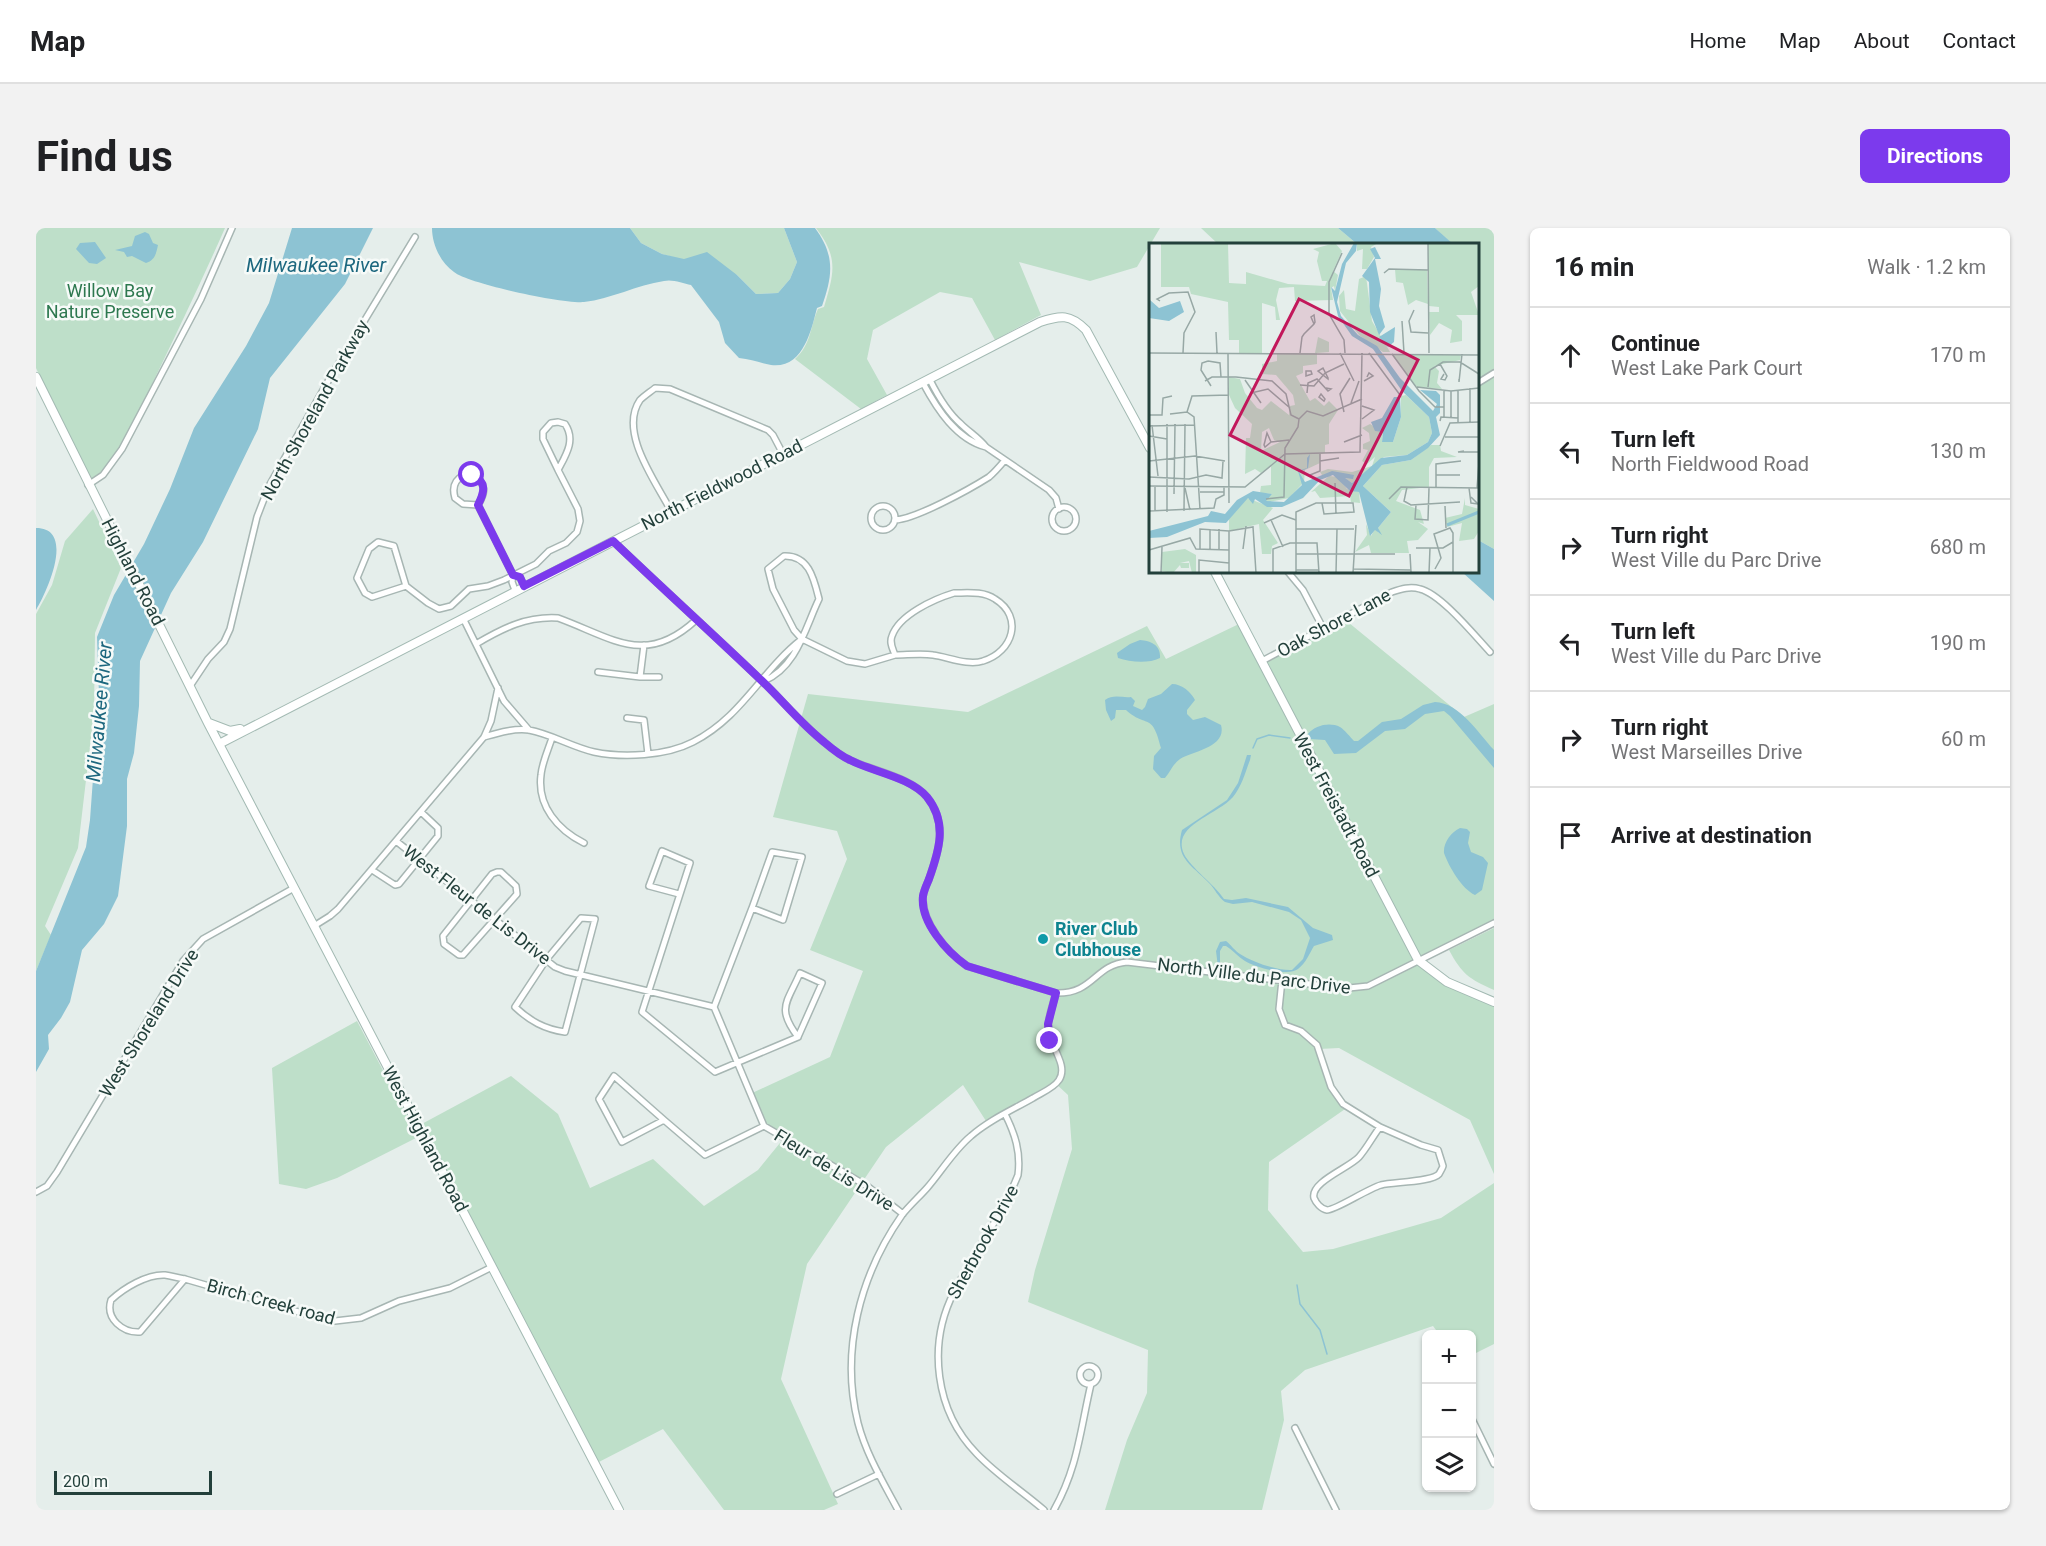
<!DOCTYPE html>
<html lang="en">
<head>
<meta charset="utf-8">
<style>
	:root { --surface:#fff; --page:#f2f2f2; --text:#202124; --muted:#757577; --line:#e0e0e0; --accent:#7c3aed }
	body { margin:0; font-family:Roboto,sans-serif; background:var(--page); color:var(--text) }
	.controls { position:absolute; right:18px; bottom:18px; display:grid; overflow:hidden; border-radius:9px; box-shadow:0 2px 4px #0004 }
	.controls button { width:54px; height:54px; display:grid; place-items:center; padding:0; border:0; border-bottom:2px solid var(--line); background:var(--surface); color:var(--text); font:30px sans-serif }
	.scale { position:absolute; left:18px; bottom:15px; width:158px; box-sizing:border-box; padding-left:6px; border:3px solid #23403b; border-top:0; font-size:16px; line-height:21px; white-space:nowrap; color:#23403b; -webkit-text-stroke:4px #f6faf8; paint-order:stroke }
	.stop { position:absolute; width:18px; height:18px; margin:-14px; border:4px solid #7c3aed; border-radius:50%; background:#fff }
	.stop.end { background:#7c3aed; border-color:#fff; box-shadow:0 2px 6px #0008 }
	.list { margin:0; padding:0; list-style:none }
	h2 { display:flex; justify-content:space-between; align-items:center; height:78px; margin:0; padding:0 24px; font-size:26px }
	h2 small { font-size:20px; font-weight:400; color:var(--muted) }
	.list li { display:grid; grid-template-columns:39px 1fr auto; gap:18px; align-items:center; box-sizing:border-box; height:96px; padding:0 24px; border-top:2px solid var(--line) }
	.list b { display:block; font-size:22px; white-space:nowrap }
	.list p { margin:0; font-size:20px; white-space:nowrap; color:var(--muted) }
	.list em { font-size:20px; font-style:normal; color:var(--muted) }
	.icon { flex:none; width:33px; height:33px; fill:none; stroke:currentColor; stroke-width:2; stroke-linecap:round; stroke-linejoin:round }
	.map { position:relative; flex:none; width:1458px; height:1282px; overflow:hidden; border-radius:9px }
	header { display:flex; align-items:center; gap:36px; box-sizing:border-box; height:84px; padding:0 30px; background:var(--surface); border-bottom:2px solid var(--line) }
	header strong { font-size:28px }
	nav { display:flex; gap:33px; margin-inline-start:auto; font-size:21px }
	.intro { display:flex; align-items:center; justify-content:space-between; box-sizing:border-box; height:144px; padding:0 36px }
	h1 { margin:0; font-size:42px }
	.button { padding:15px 27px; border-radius:9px; background:var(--accent); color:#fff; font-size:21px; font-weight:700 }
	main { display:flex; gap:36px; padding:0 36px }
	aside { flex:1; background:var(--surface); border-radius:9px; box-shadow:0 2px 4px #0004 }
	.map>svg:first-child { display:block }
	.green { fill:#bedfc9 }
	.water { fill:#8dc3d3 }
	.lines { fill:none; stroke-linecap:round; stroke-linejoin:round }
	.stream { stroke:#8dc3d3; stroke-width:1.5 }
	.street-casing { stroke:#a7b6b3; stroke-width:8 }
	.secondary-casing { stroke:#a3bab3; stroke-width:10 }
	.street { stroke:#fff; stroke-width:5 }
	.secondary { stroke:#fff; stroke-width:8 }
	.route { stroke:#7c3aed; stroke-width:8 }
	.culture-dot { fill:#0f9aa8; stroke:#f6faf8; stroke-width:2 }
	.labels { text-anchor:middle; stroke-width:5; stroke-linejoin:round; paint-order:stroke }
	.park-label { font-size:18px; fill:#2d784f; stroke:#f6faf8 }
	.street-label { font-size:18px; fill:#23403b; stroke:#f6faf8 }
	.culture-label { font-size:18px; font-weight:bold; fill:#0d838f; stroke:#f6faf8; text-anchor:start }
	.water-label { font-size:20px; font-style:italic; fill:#1c677e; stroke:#f6faf8 }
	.inset-river { fill:none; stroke:#8dc3d3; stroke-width:3 }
	.inset-road { fill:none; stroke:#97a8a5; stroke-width:1.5 }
	.view { fill:#c2185b; fill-opacity:0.15; stroke:#c2185b; stroke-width:3 }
	.inset-edge { fill:none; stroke:#23403b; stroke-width:3 }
</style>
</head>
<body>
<header>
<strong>Map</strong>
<nav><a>Home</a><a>Map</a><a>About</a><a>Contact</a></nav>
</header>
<div class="intro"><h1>Find us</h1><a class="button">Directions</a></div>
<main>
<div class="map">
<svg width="1458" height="1282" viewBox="0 0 1458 1282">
	<rect width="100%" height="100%" fill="#e5eeeb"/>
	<path class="green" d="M0 0H189C167 50 143 100 119 150 102 185 88 231 54 254L0 140Z
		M594 0H748L761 34 754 51 742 65 720 66 701 47 626 26 605 15Z
		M780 0H1124L1101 39 1054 53 983 34 1005 87 959 112 936 70 904 64 837 102 831 131 851 167 825 181 759 131C775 117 774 99 782 81L788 79C798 45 803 30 780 0Z
		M1165 0H1302L1321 16H1182Z
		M1399 0H1458V321L1442 312V16H1416Z
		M57 281 85 340 59 405 58 484 42 620 9 698 15 707 0 743V386L16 357 29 313Z
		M1307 390 1428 489 1458 476V695L1382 732 1397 745 1458 774V946L1434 892 1303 820 1283 821 1295 859 1312 879 1233 934 1232 982 1267 1024 1297 1021 1405 990 1458 955V1116L1436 1127V1106H1403L1397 1098 1269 1142 1245 1163 1248 1192 1226 1282H1069L1091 1212 1111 1165 1112 1122 992 1074 999 1042 1036 921 1032 867 1018 854 950 893 927 857 850 919 771 1036 745 1151 802 1276 788 1282H688L627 1201 559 1236 382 898 475 848 522 886 554 960 617 931 668 978 722 942 748 910 728 898 714 866 794 829 827 743 774 722 811 631 801 603 737 589 772 466 932 484 1111 398 1130 431 1205 395 1226 433Z
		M1458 700V762C1433 751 1426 746 1413 722Z
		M321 793 382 909 301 950 270 961 243 956 236 840Z"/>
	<path class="water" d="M256 0H337L309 56 234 150 222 201 167 314 135 365 104 433 103 478 98 525 91 551V598L82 668 68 696 46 722 34 774 25 790 12 807 13 821 0 844V743L50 619 54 592 63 467 61 409 78 367 108 316 134 261 158 200 210 118 233 75Z
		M396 0H594L605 15 626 26 648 31 671 24 701 47 720 66 742 65 754 51 761 34 748 0H779C799 27 797 47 786 78L781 80C775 103 767 141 735 137 724 135 715 131 703 130L689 115 683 94 655 57C647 55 636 51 628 53 601 57 575 71 548 74 528 76 433 56 418 44 404 34 396 16 396 0Z
		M1302 0H1399L1417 16H1321Z
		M109 4 113 6 117 15 122 17C120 26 119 32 110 35L96 28 91 29 88 24 79 22 96 18 99 8Z
		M59 14 70 30 61 36 53 35 40 21 44 15Z
		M0 300C40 300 11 364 0 382Z
		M1442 312 1458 321V373L1426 344H1442Z
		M1104 412C1115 413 1125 417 1124 430 1112 436 1094 434 1082 430L1081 425 1094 416Z
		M1136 456C1146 456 1155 464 1159 472L1151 482V486L1157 492 1169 489 1185 497C1191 519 1158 523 1144 531 1136 537 1135 543 1129 550H1125L1117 541 1118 528 1125 520C1116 483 1111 501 1090 482H1080L1079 490 1075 493 1070 482 1069 472C1077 466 1086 470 1095 469L1099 473 1097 478 1106 482 1109 479 1112 471 1125 466Z
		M1399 474C1424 475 1442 505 1458 522V540L1414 488 1408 483 1389 486 1369 501 1349 503 1320 525 1298 526 1289 512 1274 511 1272 506C1279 497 1294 494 1304 499 1309 502 1314 509 1318 513H1322L1346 494 1365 491 1387 477Z
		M1211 527H1215L1214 532C1209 545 1206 558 1197 569 1180 588 1135 597 1148 626 1155 640 1178 656 1188 671L1196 672 1210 670 1252 679 1277 700 1296 707 1297 712 1278 718C1273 726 1270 735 1262 741 1252 749 1219 739 1209 733 1202 729 1197 722 1190 718H1187L1184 723V739H1182L1180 723 1184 714 1190 713C1195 717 1199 723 1204 726 1216 734 1242 743 1256 742L1267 731 1274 710 1265 692 1253 684 1216 674 1197 676 1189 674C1182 669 1179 661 1173 655 1156 637 1138 630 1146 602L1191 572 1202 555Z
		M1424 600 1431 601 1434 604 1432 615 1435 624 1447 629 1452 635 1446 662 1439 667C1426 661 1413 639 1408 625 1407 615 1415 604 1424 600Z"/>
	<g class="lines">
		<path class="stream" d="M1217 520 1221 511 1233 507 1254 510
			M1261 1057 1264 1076 1284 1102 1291 1126"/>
		<defs>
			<path id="street" d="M894 152C902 168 911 184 925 196 933 204 943 210 950 219L1013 262 1020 270 1023 281
				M887 155C901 181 920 211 950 219
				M1442 155 1458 145
				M522 194 529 196C540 212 530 227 522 242L507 211V204L515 195Z
				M428 247 441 249C451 259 448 267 442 277L427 276 419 270C416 260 418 252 428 247Z
				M52 257 67 247 86 221 165 71 196 0
				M442 277 477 347 484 349 488 358
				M835 290a12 12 0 1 1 24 0a12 12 0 1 1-24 0Z
				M1016 291a12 12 0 1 1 24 0a12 12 0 1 1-24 0Z
				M635 283C620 254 582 204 604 172 608 168 614 164 619 160L634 161 732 202 737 207 747 226
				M859 292C880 291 934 261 953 249 959 244 964 238 969 232
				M577 313C626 360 677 406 726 453 747 473 765 496 788 514 795 520 805 528 814 532 837 543 874 549 891 569 912 595 903 623 893 651 891 656 888 662 887 668 885 694 911 724 931 738L1020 765C1058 766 1058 737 1091 734L1298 759 1313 760 1332 758 1458 695
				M1252 344 1267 362 1287 400
				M477 347 476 354 479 362
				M370 358 336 369 329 365 321 350 333 321 342 314 358 318 370 358 392 375 403 381 415 378 433 361 452 358 468 352 500 336 513 323 530 315 541 304 544 293 542 281 522 242
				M918 365C932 365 947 363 959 371 988 389 977 424 947 433 932 438 912 429 897 427 885 425 871 427 859 427 857 421 853 415 856 408 863 387 898 371 918 365Z
				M427 390 468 473 493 502
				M440 416C467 400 491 388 522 390 577 410 609 439 660 392
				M608 417 604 449H623
				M1226 433 1356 364C1365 361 1374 358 1384 361 1405 366 1439 408 1454 424
				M562 444 604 449
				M728 453C761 439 769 400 783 371 778 351 773 327 748 328L732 341 737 361 758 402 766 411 811 433 829 436 859 427
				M154 458 172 431 188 414 194 401 221 289 233 258 295 148 379 9
				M591 490 608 492 612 526
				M448 509C462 505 478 500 493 502 515 506 536 519 558 524 587 530 630 528 657 514 706 489 725 443 766 411
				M516 510C512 522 506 535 505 547 501 578 522 602 548 615
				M360 613 519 739 529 743 678 779 728 898
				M736 624 766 629 747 692 716 680Z
				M336 642 359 657 363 656 402 608V600L385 584
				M461 644H465L480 658 481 666 427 727H423L408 716 407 708 456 646Z
				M643 666 613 658 626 623 654 635 606 784 679 844 762 809
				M545 690 559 691 529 804C508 801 494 793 479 779L510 732Z
				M278 698 294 688 302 681 448 509 455 493 462 460
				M764 745 786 755 762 809C740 780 751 775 764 745Z
				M1246 752 1243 781 1249 797 1265 803 1281 817 1295 859 1307 876 1344 899
				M678 779 716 680
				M578 848 628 892 586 914 563 871Z
				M969 886C979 906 985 924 982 947 966 988 938 1024 918 1064 891 1117 899 1183 941 1226 961 1247 986 1263 1008 1282
				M628 892 669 927 728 898
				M728 898 831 958 867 986
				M1344 899 1385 917 1402 922 1407 938C1407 939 1403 946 1403 946 1396 954 1357 954 1345 957 1331 961 1300 982 1291 982 1285 981 1280 975 1278 970 1274 954 1313 940 1323 929 1331 920 1337 908 1344 899Z
				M0 964 11 958 21 944 147 733 167 711 258 660
				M149 1051 104 1104C87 1105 69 1091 75 1072 88 1060 111 1046 129 1047 136 1048 142 1050 149 1051L280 1089 299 1093 325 1090 363 1073 414 1060 456 1039
				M1044 1147a9 9 0 1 1 18 0a9 9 0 1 1-18 0Z
				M1436 1191 1458 1236
				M1259 1200 1300 1282
				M801 1266 843 1246
				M862 1282C847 1254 830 1226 822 1195 804 1123 824 1047 866 987 873 978 883 969 891 960 905 944 918 922 935 908 953 892 976 882 997 870 1005 865 1018 860 1023 852 1033 837 1013 817 1012 801 1012 788 1017 777 1020 765
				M1018 1282C1042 1239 1044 1203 1055 1156"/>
			<path id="secondary" d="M0 149 172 495 583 1282
				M1179 344 1382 732 1411 754 1458 774
				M173 495 194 503 204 501
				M183 516 1004 94C1025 87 1034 86 1050 102L1114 220"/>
		</defs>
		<use href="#street" class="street-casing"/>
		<use href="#secondary" class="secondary-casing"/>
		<use href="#street" class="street"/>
		<use href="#secondary" class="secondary"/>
	</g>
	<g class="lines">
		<path class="route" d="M436 247C452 254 448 265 442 277L477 347 484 349 488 358 577 313C626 360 677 406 726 453 747 473 765 496 788 514 795 520 805 528 814 532 837 544 874 549 891 569 912 595 903 623 893 651 891 656 888 662 887 668 884 694 911 724 931 738L1020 765 1012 796 1014 813"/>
	</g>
	<circle class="culture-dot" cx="1007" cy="711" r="6"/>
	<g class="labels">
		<g class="park-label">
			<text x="74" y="69">Willow Bay<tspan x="74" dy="21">Nature Preserve</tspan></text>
		</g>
		<g class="street-label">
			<text transform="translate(279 182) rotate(-61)" y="6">North Shoreland Parkway</text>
			<text transform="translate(686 257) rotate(-27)" y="6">North Fieldwood Road</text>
			<text transform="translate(97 344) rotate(63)" y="6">Highland Road</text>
			<text transform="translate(1298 395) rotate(-28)" y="6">Oak Shore Lane</text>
			<text transform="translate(1300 577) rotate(62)" y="6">West Freistadt Road</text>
			<text transform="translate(441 677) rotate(38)" y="6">West Fleur de Lis Drive</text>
			<text transform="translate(1218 748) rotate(7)" y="6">North Ville du Parc Drive</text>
			<text transform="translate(113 795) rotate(-58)" y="6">West Shoreland Drive</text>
			<text transform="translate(389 911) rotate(62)" y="6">West Highland Road</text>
			<text transform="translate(798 942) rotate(32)" y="6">Fleur de Lis Drive</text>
			<text transform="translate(947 1014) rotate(-61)" y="6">Sherbrook Drive</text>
			<text transform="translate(235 1074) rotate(15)" y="6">Birch Creek road</text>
		</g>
		<g class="culture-label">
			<text x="1019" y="707">River Club<tspan x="1019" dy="21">Clubhouse</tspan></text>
		</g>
		<g class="water-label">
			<text x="280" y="44">Milwaukee River</text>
			<text transform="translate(63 484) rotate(-85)" y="7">Milwaukee River</text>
		</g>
	</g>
	<g transform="translate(1113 15)">
		<rect width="330" height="330" fill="#e5eeeb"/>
		<path d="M12 0H79L80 40 97 41V29L139 41 176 43 178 38H173L168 18 170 9 164 6 186 0 193 8 184 28 189 32 186 48 185 43 182 45 184 57 146 58 145 44 130 45 127 57 131 77H127L126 64 113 60V111H90V97H80L79 59 42 51 40 44H12ZM208 0H229L222 4 225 14 218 26H213L214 6 208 8ZM279 0H330V43L322 49 330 72H307L313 78V98L301 100 303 87 290 80 281 92 280 69H290V64L280 63ZM246 26 278 27 279 61 267 57 259 62 254 40 247 39ZM217 33 223 78 241 109H234L210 92 191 68 190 53 195 47 197 66 206 68 210 36ZM169 94 180 99V109L168 110V121L154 123V130L147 133 161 158 166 155 175 163 180 158 189 167 180 181V201L176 202V210L171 211V220L156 227 155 239 140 255 120 259 115 257 123 251 111 250 112 243 122 242V223L136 211 112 230 106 226 96 231 97 195H101L103 181 86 165 80 152V134L91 136 96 150 108 165 113 167 122 158 140 172 141 163 146 162 144 152 127 132 113 131V121L128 118V110H166ZM120 185 125 197 131 199 112 208 113 189ZM243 112H312L311 117 285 123 290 128 288 140 293 146 268 144ZM257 152 280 174 283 190 279 199 258 212 235 214 203 240 195 235 205 236 173 232 171 229 179 226 203 229 223 223 226 214 218 221 213 218 219 207 214 206V201L221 198 220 190 213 185 221 181 234 189 233 199H244L252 174V153ZM239 173H248L245 182 239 187 230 186 229 181ZM282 202H291L292 208 308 214 285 215 280 224V244L253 247 247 258 271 267 275 281 269 279 279 286 269 297 258 298 260 310H222L220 302 206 309 218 292 217 281 222 293 226 286 230 290 229 285 242 269 214 243 233 222 262 217ZM181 232H188L198 246 210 249 211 260 202 259 201 253 171 255 166 248 162 249ZM98 255 124 265 114 277 129 300 123 303 122 311H113L110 281 80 288V276ZM316 255V262L330 266V288L325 296 310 298 313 280 298 284 296 275 313 271ZM36 306 47 312V330H43L40 318 31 320H40V325H32L31 322 24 330 13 328V309Z" fill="#bedfc9" fill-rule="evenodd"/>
		<path d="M205 0H208L207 8 197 20 188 59 192 73 209 92 228 103 251 135 284 168 288 161 271 147 287 148 291 152V170L287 174 291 192 279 205 262 217 233 222 214 243 242 269 229 285 233 292 226 287 221 293 210 249 201 248 184 232 171 237 154 255 133 264H118L106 256 104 261 99 255 77 280 56 279 18 294 0 295V288L59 273 62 268 76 271 88 257 104 248 123 251 117 258 135 259 153 242 149 228 158 225V215L161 211 159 225 150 229 156 239 183 228 205 232 204 236 196 235 203 240 232 215 258 212 279 199 283 190 280 174 253 148 224 106 203 93 189 73 182 44 186 48 193 21ZM226 4 232 16H226L232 46 230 63 236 84 230 92 221 69 220 39 213 33 226 15 221 6ZM1 57 10 65 31 58 35 69 20 78 0 75ZM246 84 245 99 239 104 230 94ZM245 154H251L252 174 244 199H233L234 189 226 188 222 179 233 175Z" fill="#8dc3d3"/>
		<path class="inset-river" d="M298 282 330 269"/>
		<path class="inset-road" d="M279 0 280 110M193 10 180 39V71L195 97 196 110M235 30 240 26 279 27M11 58 8 56 20 50 39 49 46 69 35 90 34 110M265 67 260 78 262 89 279 90M253 78 255 110M67 89 68 110M0 110 330 112M151 110 153 94 155 91 165 81 166 79 165 72 162 74 165 81M191 110 205 138M220 110 251 152M79 111 80 260M243 111 270 148 286 164H295M59 118 53 120 52 127 62 143M59 118 71 120 72 134M291 121 298 133 296 137 292 136 295 131M174 125 179 135V136L169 128ZM157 128H162L163 131 157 133ZM310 136V139L313 111M96 137 112 160M56 138 63 134H87L123 138 137 151 142 172 150 176M215 138 224 133 220 130 218 134M151 142 165 143 176 130 195 121M268 144 302 148 330 145M279 144 281 127 294 119H311L330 131M321 145V179M302 148V175M309 148V179M102 150 119 146 141 165M158 150 159 140 168 136 179 148 182 146 177 145M172 151 176 156 175 158 170 154ZM202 160 210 138M38 169 43 153 80 152M195 169 191 151 201 135M21 171 38 169 45 174 51 266M0 172H13L14 155 23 153M295 174V148M150 176 158 168 174 173 213 156M213 176 225 167 213 163M291 178 292 174 309 175M3 182 9 233M0 183 46 182M118 190 122 199 116 204 115 202ZM0 193 18 196M296 194H330M122 199 140 197M195 199 213 192M291 203 301 180 330 179M315 208 309 209H330M0 218 46 213 76 218M171 218 190 215M161 232 171 228V210M287 232H311M0 234 40 236 57 232 73 235 74 218M186 240 187 271M0 243 96 244 136 211 211 209 213 110M6 244V268M258 244 255 258 262 262 311 259M36 245 41 267M287 245V221L312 218M320 245 322 260 329 261 322 254M328 245 330 220M51 249H75M25 251 26 181M117 256 135 254 136 205 149 184 150 176M240 256 252 244 330 245M267 262 266 276 279 277 280 245M296 263 297 285M0 268 65 265 67 256 75 252V244M35 268 36 181M18 269V181M122 277 134 304M115 280 133 272 147 277M61 286V306M70 286V306M147 286H205M80 288V330M267 305H294L304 299M51 306V286L80 288 104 284 107 330M94 306 97 283M0 307 41 295 47 306 80 307M147 311H246M261 311 262 329M205 326 262 327M286 326 292 315 285 291 301 285 304 290V330M147 327H170M12 330 13 304M50 330V317L80 320M124 330V306L141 300H168L170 330M147 330V269L167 260H204L205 269 175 271 173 260M187 330 188 286M204 330 207 282M280 330 281 305"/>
		<path class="view" d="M150 56 269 117 200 253 81 192Z"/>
		<rect width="330" height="330" class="inset-edge"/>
	</g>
</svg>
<div class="controls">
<button>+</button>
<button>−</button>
<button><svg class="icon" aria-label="layers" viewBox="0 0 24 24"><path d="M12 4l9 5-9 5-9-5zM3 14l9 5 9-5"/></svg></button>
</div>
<div class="scale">200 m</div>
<div class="stop" style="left:436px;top:247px"></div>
<div class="stop end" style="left:1014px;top:813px"></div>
</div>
<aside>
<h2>16 min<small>Walk · 1.2 km</small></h2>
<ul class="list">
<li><svg class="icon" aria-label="ahead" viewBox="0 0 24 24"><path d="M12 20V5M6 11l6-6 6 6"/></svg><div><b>Continue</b><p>West Lake Park Court</p></div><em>170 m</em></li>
<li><svg class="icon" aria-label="left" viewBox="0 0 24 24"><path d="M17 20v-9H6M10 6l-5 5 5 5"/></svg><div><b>Turn left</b><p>North Fieldwood Road</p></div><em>130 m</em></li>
<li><svg class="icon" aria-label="right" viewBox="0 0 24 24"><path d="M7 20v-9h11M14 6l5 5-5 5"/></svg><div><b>Turn right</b><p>West Ville du Parc Drive</p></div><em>680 m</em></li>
<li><svg class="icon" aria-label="left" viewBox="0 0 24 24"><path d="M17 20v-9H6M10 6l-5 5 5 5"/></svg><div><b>Turn left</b><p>West Ville du Parc Drive</p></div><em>190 m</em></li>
<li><svg class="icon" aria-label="right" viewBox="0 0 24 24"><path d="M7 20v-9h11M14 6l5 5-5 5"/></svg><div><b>Turn right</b><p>West Marseilles Drive</p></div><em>60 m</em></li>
<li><svg class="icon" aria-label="arrive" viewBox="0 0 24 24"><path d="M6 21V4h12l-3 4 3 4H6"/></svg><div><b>Arrive at destination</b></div></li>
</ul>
</aside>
</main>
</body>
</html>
